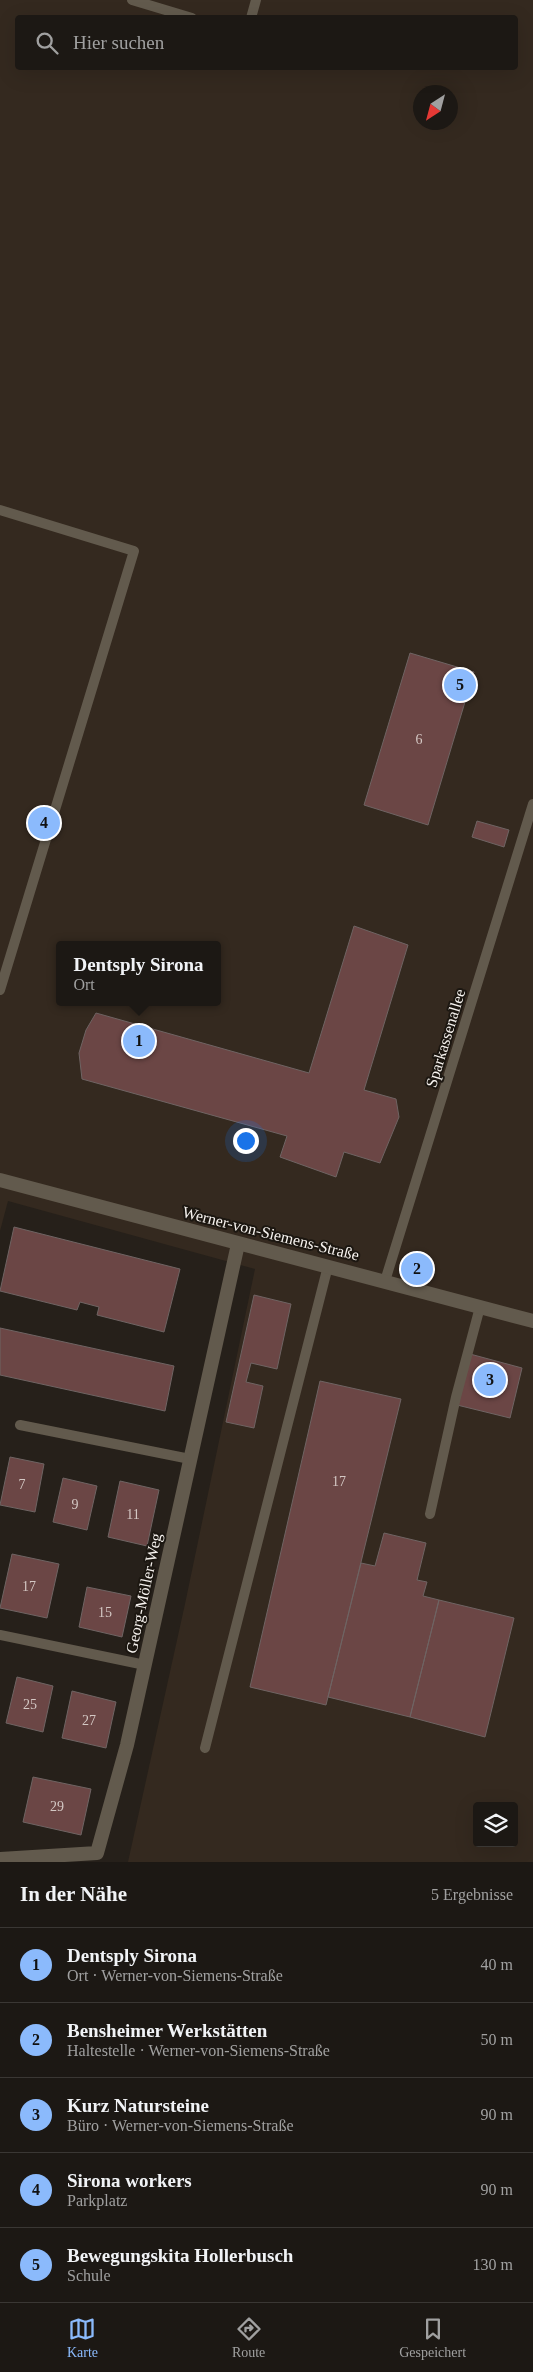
<!DOCTYPE html>
<html lang="de">
<head>
<meta charset="utf-8">
<style>
	:root { --surface:#1c1814; --page:#292522; --text:#f1f3f6; --muted:#a0a0a0; --line:#3a3734; --accent:#8bbafc }
	body { margin:0; font-family:"Times New Roman",serif; background:var(--page); color:var(--text) }
	.controls { position:absolute; right:15px; bottom:15px; display:grid; overflow:hidden; border-radius:5px; box-shadow:0 5px 20px #0002 }
	.controls button { width:45px; height:45px; display:grid; place-items:center; padding:0; border:0; border-bottom:1px solid var(--line); background:var(--surface); color:var(--text); font:25px sans-serif }
	.compass { position:absolute; left:413px; top:85px; width:45px; height:45px; border-radius:50%; background:var(--surface); box-shadow:0 5px 20px #0002; rotate:216deg }
	.you { position:absolute; left:245px; top:1140px; width:18px; height:18px; margin:-12px; border:4px solid #fff; border-radius:50%; background:#1a73e8; box-shadow:0 0 0 8px #1a73e833 }
	.badge { display:grid; place-items:center; width:32px; height:32px; border-radius:50%; background:var(--accent); color:#111; font-size:16px; font-weight:700 }
	.pin { position:absolute; translate:-50% -50%; border:2px solid #fff; box-shadow:0 1px 5px #0006 }
	.popup { position:absolute; left:56px; top:941px; width:165px; height:65px; box-sizing:border-box; display:grid; place-content:center; border-radius:5px; background:var(--surface); filter:drop-shadow(0 1px 4px #0005); font-size:16px; white-space:nowrap; color:var(--muted) }
	.popup b { font-size:19px; color:var(--text) }
	.popup::after { content:''; position:absolute; left:50%; top:100%; margin-left:-10px; border:10px solid transparent; border-top-color:var(--surface) }
	.list { margin:0; padding:0; list-style:none }
	h2 { display:flex; justify-content:space-between; align-items:center; height:65px; margin:0; padding:0 20px; font-size:21px }
	h2 small { font-size:16px; font-weight:400; color:var(--muted) }
	.list li { display:grid; grid-template-columns:32px 1fr auto; gap:15px; align-items:center; box-sizing:border-box; height:75px; padding:0 20px; border-top:1px solid var(--line) }
	.list b { display:block; font-size:19px; white-space:nowrap }
	.list p { margin:0; font-size:16px; white-space:nowrap; color:var(--muted) }
	.list em { font-size:16px; font-style:normal; color:var(--muted) }
	.icon { flex:none; width:28px; height:28px; fill:none; stroke:currentColor; stroke-width:2; stroke-linecap:round; stroke-linejoin:round }
	.map { position:relative; flex:none; width:533px; height:1862px; overflow:hidden }
	.search { position:absolute; background:var(--surface); box-shadow:0 5px 20px #0002; left:15px; right:15px; top:15px; height:55px; display:flex; align-items:center; gap:12px; box-sizing:border-box; padding:0 18px; border-radius:5px; color:var(--muted); font-size:19px }
	.sheet { height:440px; background:var(--surface) }
	nav { display:flex; justify-content:space-around; align-items:center; box-sizing:border-box; height:70px; border-top:1px solid var(--line); background:var(--surface); font-size:14px; color:var(--muted) }
	nav a { display:grid; justify-items:center; gap:2px }
	nav .on { color:var(--accent) }
	.map>svg:first-child { display:block }
	.built { fill:#34291f; fill-rule:evenodd }
	.building { fill:#6b4645; stroke:#6f6463 }
	.lines { fill:none; stroke-linecap:round; stroke-linejoin:round }
	.service { stroke:#625a4d; stroke-width:10 }
	.minor { stroke:#625a4d; stroke-width:14 }
	.labels { text-anchor:middle; stroke-width:4; stroke-linejoin:round; paint-order:stroke }
	.number-label { font-size:14px; fill:#d4c8c4 }
	.street-label { font-size:16px; fill:#f7f3ef; stroke:#1c1711 }
</style>
</head>
<body>
<div class="map">
<svg width="533" height="1862" viewBox="0 0 533 1862">
	<rect width="100%" height="100%" fill="#26201a"/>
	<path class="built" d="M0 0H533V1862H128L185 1604 255 1269 8 1201 0 1231ZM18 18H516V68H18ZM420 92H450V122H420ZM60 945H218V1002H60ZM477 1806H514V1843H477Z"/>
	<path class="building" d="M410 653 474 672 428 825 364 805Z
		M477 821 509 830 504 847 472 837Z
		M354 926 408 945 364 1090 396 1099 399 1117 380 1163 344 1152 336 1177 280 1157 287 1136 82 1079 79 1053 86 1030 96 1013 309 1073Z
		M14 1227 180 1269 164 1332 97 1315 99 1307 80 1302 77 1310 0 1291Z
		M254 1295 291 1304 277 1369 251 1363 246 1382 263 1386 254 1428 226 1422Z
		M0 1328 174 1366 165 1411 0 1375Z
		M470 1354 522 1368 510 1418 457 1405Z
		M320 1381 401 1399 326 1705 250 1687Z
		M10 1457 44 1464 35 1512 0 1505Z
		M63 1478 97 1486 87 1530 53 1522Z
		M120 1481 159 1490 147 1546 108 1537Z
		M384 1533 426 1543 417 1580 427 1582 423 1596 439 1600 410 1717 328 1697 361 1563 375 1566Z
		M12 1554 59 1564 47 1618 0 1608Z
		M87 1587 131 1596 122 1637 79 1627Z
		M439 1600 514 1618 485 1737 410 1717Z
		M17 1677 53 1686 43 1732 6 1723Z
		M72 1691 116 1702 106 1748 62 1738Z
		M33 1777 91 1789 81 1835 23 1822Z"/>
	<g class="lines">
		<path class="service" d="M132 0 192 18
			M251 18 256 0
			M0 510 134 551 0 990
			M385 1281 533 804
			M20 1425 190 1459
			M430 1514 456 1397 480 1307
			M0 1635 145 1665
			M205 1748 328 1266"/>
		<path class="minor" d="M0 1180 533 1321
			M0 1859 97 1853 127 1745 238 1244"/>
	</g>
	<g class="labels">
		<g class="number-label">
			<text x="419" y="744">6</text>
			<text x="339" y="1486">17</text>
			<text x="22" y="1489">7</text>
			<text x="75" y="1509">9</text>
			<text x="133" y="1519">11</text>
			<text x="29" y="1591">17</text>
			<text x="105" y="1617">15</text>
			<text x="30" y="1709">25</text>
			<text x="89" y="1725">27</text>
			<text x="57" y="1811">29</text>
		</g>
		<g class="street-label">
			<text transform="translate(445 1038) rotate(-73)" y="6">Sparkassenallee</text>
			<text transform="translate(271 1233) rotate(14)" y="6">Werner-von-Siemens-Straße</text>
			<text transform="translate(143 1593) rotate(-78)" y="6">Georg-Möller-Weg</text>
		</g>
	</g>
</svg>
<div class="controls">
<button><svg class="icon" aria-label="layers" viewBox="0 0 24 24"><path d="M12 4l9 5-9 5-9-5zM3 14l9 5 9-5"/></svg></button>
</div>
<svg class="compass" viewBox="-18 -18 36 36"><path d="M0-13l5 13h-10z" fill="#e53935"/><path d="M0 13l5-13h-10z" fill="#a0a0a0"/></svg>
<div class="you"></div>
<div class="pin badge" style="left:139px;top:1041px">1</div>
<div class="popup"><b>Dentsply Sirona</b>Ort</div>
<div class="pin badge" style="left:417px;top:1269px">2</div>
<div class="pin badge" style="left:490px;top:1380px">3</div>
<div class="pin badge" style="left:44px;top:823px">4</div>
<div class="pin badge" style="left:460px;top:685px">5</div>
<div class="search"><svg class="icon" aria-label="search" viewBox="0 0 24 24"><circle cx="10" cy="10" r="6"/><path d="M15 15l6 6"/></svg>Hier suchen</div>
</div>
<section class="sheet">
<h2>In der Nähe<small>5 Ergebnisse</small></h2>
<ul class="list">
<li><span class="badge">1</span><div><b>Dentsply Sirona</b><p>Ort · Werner-von-Siemens-Straße</p></div><em>40 m</em></li>
<li><span class="badge">2</span><div><b>Bensheimer Werkstätten</b><p>Haltestelle · Werner-von-Siemens-Straße</p></div><em>50 m</em></li>
<li><span class="badge">3</span><div><b>Kurz Natursteine</b><p>Büro · Werner-von-Siemens-Straße</p></div><em>90 m</em></li>
<li><span class="badge">4</span><div><b>Sirona workers</b><p>Parkplatz</p></div><em>90 m</em></li>
<li><span class="badge">5</span><div><b>Bewegungskita Hollerbusch</b><p>Schule</p></div><em>130 m</em></li>
</ul>
</section>
<nav>
<a class="on"><svg class="icon" aria-label="map" viewBox="0 0 24 24"><path d="M3 6l6-2 6 2 6-2v14l-6 2-6-2-6 2zM9 4v14M15 6v14"/></svg>Karte</a>
<a><svg class="icon" aria-label="directions" viewBox="0 0 24 24"><path d="M12 3l9 9-9 9-9-9zM9 14v-3h6M13 9l2 2-2 2"/></svg>Route</a>
<a><svg class="icon" aria-label="saved" viewBox="0 0 24 24"><path d="M7 4h10v16l-5-4-5 4z"/></svg>Gespeichert</a>
</nav>
</body>
</html>
